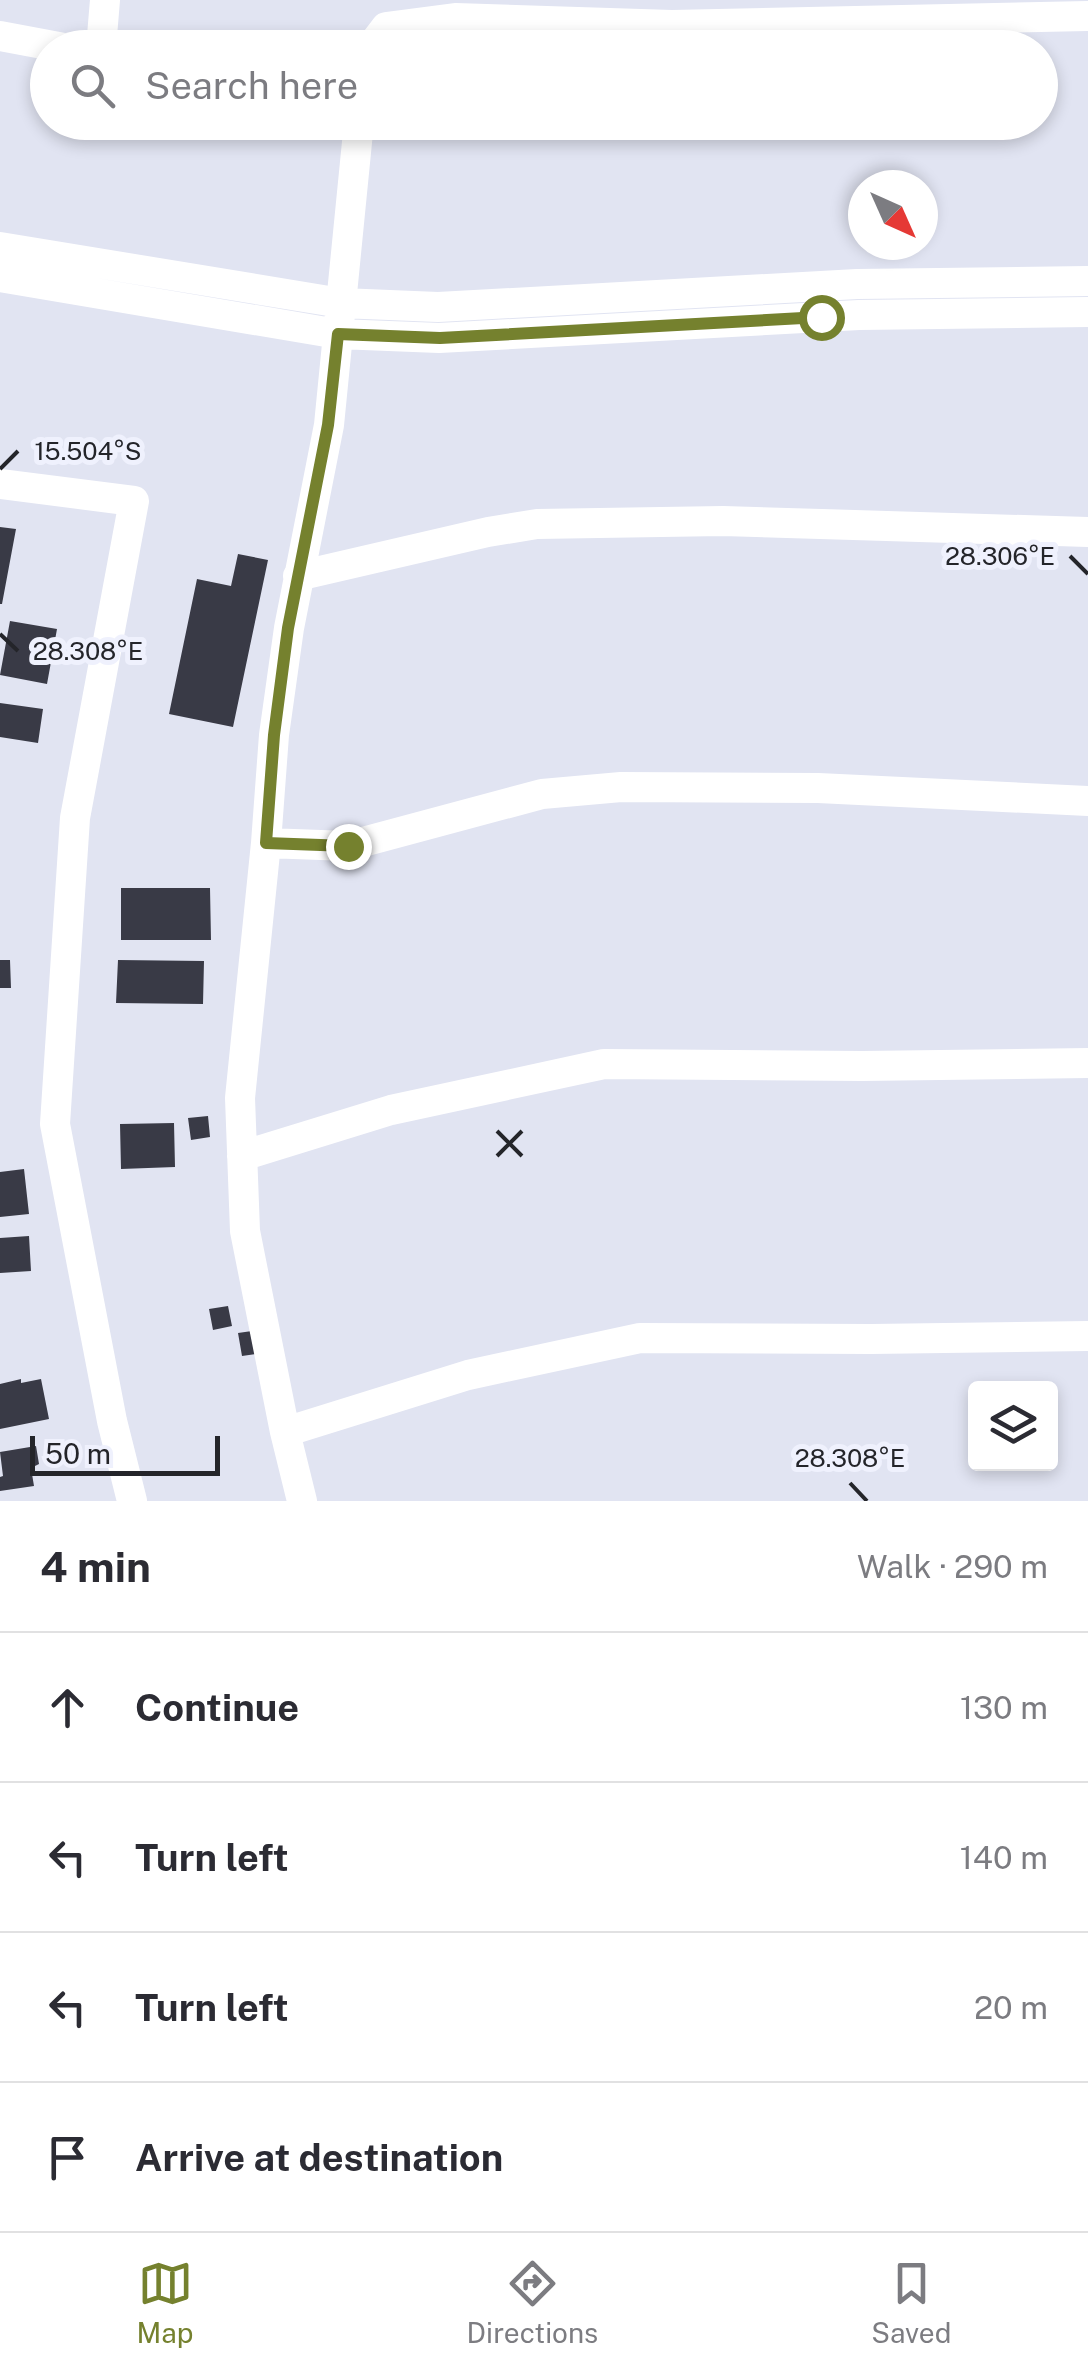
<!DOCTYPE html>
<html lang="en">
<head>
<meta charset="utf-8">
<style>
	:root { --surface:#fff; --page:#f2f2f3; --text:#2b2b33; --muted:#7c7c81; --line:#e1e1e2; --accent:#75812e }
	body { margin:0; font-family:"Public Sans",sans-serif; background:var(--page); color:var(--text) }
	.controls { position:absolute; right:30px; bottom:30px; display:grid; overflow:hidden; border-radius:10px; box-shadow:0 5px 15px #0003 }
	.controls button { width:90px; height:90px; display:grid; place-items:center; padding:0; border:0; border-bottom:2px solid var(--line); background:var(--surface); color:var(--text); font:50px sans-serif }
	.compass { position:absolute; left:848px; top:170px; width:90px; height:90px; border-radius:50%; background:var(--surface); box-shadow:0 5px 15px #0003; rotate:135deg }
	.scale { position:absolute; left:30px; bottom:25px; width:190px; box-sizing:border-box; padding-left:10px; border:5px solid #24252a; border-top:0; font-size:28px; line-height:35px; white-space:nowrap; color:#24252a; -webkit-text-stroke:8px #eff1fd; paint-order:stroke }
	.stop { position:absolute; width:30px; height:30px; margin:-22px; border:8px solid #75812e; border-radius:50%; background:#fff }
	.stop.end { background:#75812e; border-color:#fff; box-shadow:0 2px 10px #0008 }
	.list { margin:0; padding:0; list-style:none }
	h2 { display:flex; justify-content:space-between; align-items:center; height:130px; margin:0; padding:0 40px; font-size:42px }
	h2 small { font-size:32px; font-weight:400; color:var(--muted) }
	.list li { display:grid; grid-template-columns:65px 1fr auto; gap:30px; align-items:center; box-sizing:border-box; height:150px; padding:0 40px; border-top:2px solid var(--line) }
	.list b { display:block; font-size:38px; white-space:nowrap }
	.list em { font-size:32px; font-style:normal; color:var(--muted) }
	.icon { flex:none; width:55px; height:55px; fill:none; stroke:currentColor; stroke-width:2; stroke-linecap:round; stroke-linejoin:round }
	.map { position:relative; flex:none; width:1088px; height:1501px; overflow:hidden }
	.search { position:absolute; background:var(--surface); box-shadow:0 5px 15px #0003; left:30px; right:30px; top:30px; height:110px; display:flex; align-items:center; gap:25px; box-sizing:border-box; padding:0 35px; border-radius:55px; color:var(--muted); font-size:38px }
	.sheet { height:730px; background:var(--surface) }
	nav { display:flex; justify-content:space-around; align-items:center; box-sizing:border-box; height:140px; border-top:2px solid var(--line); background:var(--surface); font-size:28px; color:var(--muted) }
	nav a { display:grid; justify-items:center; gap:5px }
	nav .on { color:var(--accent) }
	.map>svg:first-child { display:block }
	.building { fill:#393a46 }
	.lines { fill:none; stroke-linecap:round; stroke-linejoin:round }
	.minor { stroke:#fff; stroke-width:30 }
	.route { stroke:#75812e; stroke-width:12 }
	.ticks { fill:none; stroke:#24252a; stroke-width:4 }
	.ticks-label { font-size:25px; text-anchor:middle; fill:#24252a; stroke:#eff1fd; stroke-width:10; stroke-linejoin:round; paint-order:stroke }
</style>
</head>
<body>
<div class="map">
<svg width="1088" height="1501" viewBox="0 0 1088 1501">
	<rect width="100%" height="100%" fill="#e1e4f2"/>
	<path class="building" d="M0 527 16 529 2 604H0Z
		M238 554 268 560 233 727 169 714 197 579 231 586Z
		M10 621 57 629 47 684 0 675Z
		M0 703 43 709 38 743 0 737Z
		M121 888H210L211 940H121Z
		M0 960H10L11 988H0Z
		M118 960 204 961 203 1004 116 1003Z
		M208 1116 210 1137 191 1140 188 1118Z
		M174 1123 175 1167 121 1169 120 1124Z
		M24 1169 29 1214 0 1217V1172Z
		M29 1236 31 1271 0 1273V1238Z
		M228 1306 232 1326 213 1330 209 1309Z
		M252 1331 256 1354 242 1356 238 1333Z
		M21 1379V1383L41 1379 49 1419 0 1429V1384Z
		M36 1446 39 1464 31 1468 34 1486 0 1491V1477L3 1476 0 1452Z"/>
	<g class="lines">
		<path class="minor" d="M0 36 64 48
			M101 48 105 0
			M370 48 386 27 455 18 672 25 1088 16
			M0 247 341 303 438 307 857 284 1088 281
			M0 277 338 334 439 338 859 315 1088 312
			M0 484 134 501 75 818 55 1124 112 1421 132 1501
			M298 576 488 532 537 524 723 521 1088 532
			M266 843 348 846 542 794 621 787 818 788 1088 801
			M242 1156 391 1110 604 1064 862 1066 1088 1063
			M285 1432 468 1375 640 1338 871 1339 1088 1336
			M302 1501 285 1432 245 1231 240 1098 266 843 274 735 289 628 329 425 359 122"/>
	</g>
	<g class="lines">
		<path class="route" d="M348 846 266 843 274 735 288 628 328 425 338 334 440 338 821 317"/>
	</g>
	<path class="ticks" d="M0 469 18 451M1070 556 1088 574M0 634 18 651M497 1131 522 1156M497 1156 522 1131M850 1483 867 1501"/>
	<g class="ticks-label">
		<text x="88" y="460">15.504°S</text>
		<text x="1000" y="565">28.306°E</text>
		<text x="88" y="660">28.308°E</text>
		<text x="850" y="1467">28.308°E</text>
	</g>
</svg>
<div class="controls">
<button><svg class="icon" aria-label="layers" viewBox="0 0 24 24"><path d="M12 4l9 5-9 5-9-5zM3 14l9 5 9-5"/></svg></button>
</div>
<svg class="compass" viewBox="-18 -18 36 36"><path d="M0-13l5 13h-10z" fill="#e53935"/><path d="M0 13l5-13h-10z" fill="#7c7c81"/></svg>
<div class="scale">50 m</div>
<div class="stop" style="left:821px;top:317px"></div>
<div class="stop end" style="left:348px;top:846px"></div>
<div class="search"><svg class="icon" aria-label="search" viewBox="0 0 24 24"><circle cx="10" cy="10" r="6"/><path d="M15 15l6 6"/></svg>Search here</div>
</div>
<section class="sheet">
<h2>4 min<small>Walk · 290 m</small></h2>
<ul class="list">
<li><svg class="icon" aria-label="ahead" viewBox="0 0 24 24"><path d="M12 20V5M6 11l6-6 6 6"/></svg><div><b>Continue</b></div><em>130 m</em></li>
<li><svg class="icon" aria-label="left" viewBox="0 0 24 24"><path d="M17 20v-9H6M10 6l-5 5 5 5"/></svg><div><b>Turn left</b></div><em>140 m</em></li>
<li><svg class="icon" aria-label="left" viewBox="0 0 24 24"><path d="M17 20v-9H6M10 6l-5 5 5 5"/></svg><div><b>Turn left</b></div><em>20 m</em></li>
<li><svg class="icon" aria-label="arrive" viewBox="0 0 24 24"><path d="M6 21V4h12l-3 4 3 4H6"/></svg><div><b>Arrive at destination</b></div></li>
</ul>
</section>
<nav>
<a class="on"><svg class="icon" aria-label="map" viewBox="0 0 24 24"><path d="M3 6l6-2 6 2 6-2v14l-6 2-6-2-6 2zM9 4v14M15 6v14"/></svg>Map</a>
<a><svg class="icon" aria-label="directions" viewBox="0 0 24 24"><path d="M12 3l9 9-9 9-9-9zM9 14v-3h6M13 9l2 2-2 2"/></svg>Directions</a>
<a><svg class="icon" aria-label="saved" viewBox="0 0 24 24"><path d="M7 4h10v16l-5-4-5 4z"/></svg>Saved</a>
</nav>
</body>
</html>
